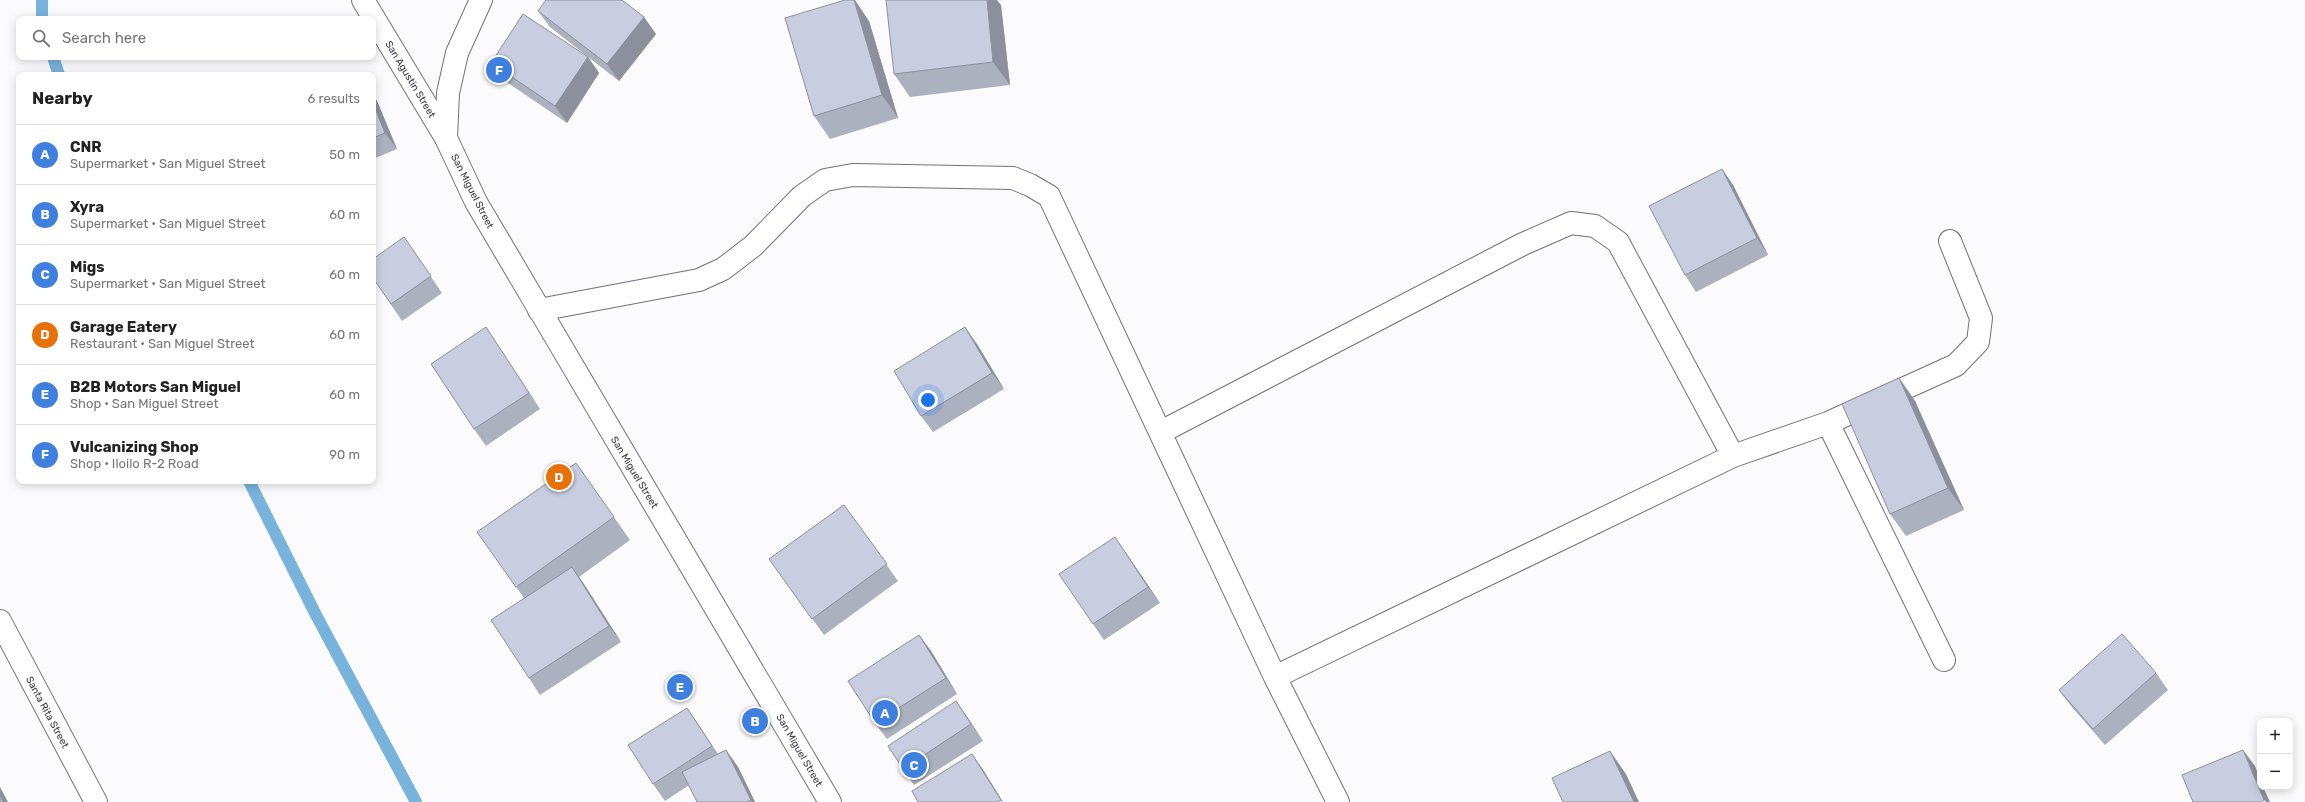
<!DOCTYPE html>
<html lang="en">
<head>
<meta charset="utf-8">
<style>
	:root { --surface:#fff; --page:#f6f6f6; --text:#222; --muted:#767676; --line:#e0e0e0; --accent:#d93025 }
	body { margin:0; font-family:Rubik,sans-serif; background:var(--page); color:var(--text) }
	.controls { position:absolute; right:12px; bottom:12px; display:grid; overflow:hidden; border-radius:8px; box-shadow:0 2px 10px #0003 }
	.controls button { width:36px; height:36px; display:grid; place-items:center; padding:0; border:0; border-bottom:1px solid var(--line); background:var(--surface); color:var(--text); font:20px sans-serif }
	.you { position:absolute; left:928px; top:400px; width:14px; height:14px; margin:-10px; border:3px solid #fff; border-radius:50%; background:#1a73e8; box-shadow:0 0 0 6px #1a73e833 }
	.badge { display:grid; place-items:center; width:26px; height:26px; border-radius:50%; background:var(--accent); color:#fff; font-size:13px; font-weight:700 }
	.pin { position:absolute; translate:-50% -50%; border:2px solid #fff; box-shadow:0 1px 4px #0006 }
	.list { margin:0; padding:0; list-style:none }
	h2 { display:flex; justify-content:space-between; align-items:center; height:52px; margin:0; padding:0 16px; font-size:17px }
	h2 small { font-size:13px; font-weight:400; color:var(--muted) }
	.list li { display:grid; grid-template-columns:26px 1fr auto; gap:12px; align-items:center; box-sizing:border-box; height:60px; padding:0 16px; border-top:1px solid var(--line) }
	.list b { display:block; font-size:15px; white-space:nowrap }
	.list p { margin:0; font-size:13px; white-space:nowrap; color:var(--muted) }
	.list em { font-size:13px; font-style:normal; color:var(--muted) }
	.icon { flex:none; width:22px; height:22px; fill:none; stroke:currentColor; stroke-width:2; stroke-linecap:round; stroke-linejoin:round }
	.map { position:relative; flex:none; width:2305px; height:802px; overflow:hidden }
	.search { position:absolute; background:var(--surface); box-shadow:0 2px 10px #0003; left:16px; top:16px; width:360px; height:44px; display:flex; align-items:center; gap:10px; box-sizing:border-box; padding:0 14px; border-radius:8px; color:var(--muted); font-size:15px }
	.panel { position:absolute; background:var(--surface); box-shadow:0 2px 10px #0003; left:16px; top:72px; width:360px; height:412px; border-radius:8px }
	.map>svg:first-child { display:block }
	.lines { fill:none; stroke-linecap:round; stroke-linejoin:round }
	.stream { stroke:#78b3db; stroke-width:12 }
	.minor-casing { stroke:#746f7e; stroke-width:24 }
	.major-casing { stroke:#746f7e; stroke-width:24 }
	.minor { stroke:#fff; stroke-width:22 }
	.major { stroke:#fff; stroke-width:22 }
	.wall { fill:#acb1c0 }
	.shaded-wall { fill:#8c909c }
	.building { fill:#c8cedf; stroke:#8c909c }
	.labels { text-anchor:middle; stroke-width:3; stroke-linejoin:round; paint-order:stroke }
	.street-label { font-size:10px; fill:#3c3a41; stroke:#fbfafd }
</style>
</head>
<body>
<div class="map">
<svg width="2305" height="802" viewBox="0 0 2305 802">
	<rect width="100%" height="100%" fill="#fbfafd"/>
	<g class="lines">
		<path class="stream" d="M42 19V0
			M53 57 59 75
			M249 481 316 615 416 802"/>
		<defs>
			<path id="minor" d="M363 0 446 138
				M539 310 699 280 723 269 753 246 802 196 825 180 853 175 1013 178 1030 185 1049 196 1275 677 1338 802
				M1828 423 1944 660
				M1161 432 1523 244 1571 223 1595 226 1618 242 1733 456
				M0 621 96 802
				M1275 677 1733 456 1828 423 1956 365 1978 342 1981 318 1950 241"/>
			<path id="major" d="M481 0 457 53 448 93 446 138 476 202 830 802"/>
		</defs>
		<use href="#minor" class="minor-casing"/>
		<use href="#major" class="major-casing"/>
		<use href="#minor" class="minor"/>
		<use href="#major" class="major"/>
	</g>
	<path class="wall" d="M1001 5 1010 85 910 97 894 74Z
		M538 11 656 34 619 81 588 57 599 73 567 123 502 79 491 63 587 56 550 27Z
		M869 21 898 118 830 139 814 116Z
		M373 95 377 101 397 149 373 159Z
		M1722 169 1733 185 1768 255 1696 292 1685 275Z
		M404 237 442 293 402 321 373 278Z
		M486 327 540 409 486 446 474 429Z
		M977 344 1004 389 933 432 921 416Z
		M1899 378 1915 401 1964 510 1906 536 1890 514Z
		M576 463 630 540 579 577 621 642 540 695 529 678 524 598 477 532Z
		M844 505 898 581 824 635 769 559Z
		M1126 553 1160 603 1104 640 1093 624Z
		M919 635 931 651 957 694 887 739 875 723Z
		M2156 673 2168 690 2105 745 2071 706 2059 690Z
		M956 701 983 741 914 785 903 769Z
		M698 724 718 754 726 750 738 767 755 802H697L689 785 665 801 653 784Z"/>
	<path class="shaded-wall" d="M854 0H855L869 21 898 118 882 95Z
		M987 0H997L1001 5 1010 85 993 62Z
		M644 17 656 34 619 81 607 64Z
		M588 57 599 73 567 123 555 106Z
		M373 95 377 101 397 149 385 133 373 103Z
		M1722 169 1733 185 1768 255 1757 238Z
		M486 327 497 344 540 409 529 393Z
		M965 327 977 344 1004 389 992 373Z
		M1899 378 1915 401 1964 510 1948 488Z
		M1115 537 1126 553 1160 603 1148 587Z
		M572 567 584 584 621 642 609 626Z
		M919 635 931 651 957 694 946 678Z
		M956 701 968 718 983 741 971 724Z
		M687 708 698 724 723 763 712 746Z
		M726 750 738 767 755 802H752Z
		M2243 750 2255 766 2260 779V787H2263L2270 802H2266L2264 800Z
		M1610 751 1626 774 1639 802H1634Z
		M972 754 984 771 1003 802H1002Z
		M0 787 8 802H3L0 796Z"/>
	<path class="building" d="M546 0H622L644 17 607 64 538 11Z
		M845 0H854L882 95 814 116 785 18Z
		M886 0H987L993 62 894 74Z
		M523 14 588 57 555 106 491 63Z
		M373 103 385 133 373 138Z
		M1722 169 1757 238 1685 275 1649 206Z
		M404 237 431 276 391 304 373 278V259Z
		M486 327 529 393 474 429 431 364Z
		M965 327 992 373 921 416 894 371Z
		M1899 378 1948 488 1890 514 1842 404Z
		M576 463 614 517 516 587 477 532Z
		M844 505 887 564 812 619 769 559Z
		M1115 537 1148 587 1093 624 1059 574Z
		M572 567 609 626 529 678 491 620Z
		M2122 634 2156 673 2093 729 2059 690Z
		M919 635 946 678 875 723 848 681Z
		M956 701 971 724 903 769 888 746Z
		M687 708 712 746 653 784 628 745Z
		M726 750 751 800 747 802H697L682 772Z
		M2243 750 2264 800 2261 802H2193L2182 775Z
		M1610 751 1634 802H1563L1552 778Z
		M972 754 1001 800 997 802H918L912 791Z
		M0 796 3 802H0Z"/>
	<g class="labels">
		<g class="street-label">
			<text transform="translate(411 79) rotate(59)" y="4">San Agustin Street</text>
			<text transform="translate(473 191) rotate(63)" y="4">San Miguel Street</text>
			<text transform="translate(635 472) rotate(59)" y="4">San Miguel Street</text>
			<text transform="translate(48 712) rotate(62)" y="4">Santa Rita Street</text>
			<text transform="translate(800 750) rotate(60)" y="4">San Miguel Street</text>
		</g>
	</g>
</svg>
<div class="controls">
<button>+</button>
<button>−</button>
</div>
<div class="you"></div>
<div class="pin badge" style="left:885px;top:713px;background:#3f7fe0">A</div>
<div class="pin badge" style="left:755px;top:721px;background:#3f7fe0">B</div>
<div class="pin badge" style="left:914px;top:765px;background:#3f7fe0">C</div>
<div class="pin badge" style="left:559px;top:477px;background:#e8710a">D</div>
<div class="pin badge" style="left:680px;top:687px;background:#3f7fe0">E</div>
<div class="pin badge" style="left:499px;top:70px;background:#3f7fe0">F</div>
<div class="search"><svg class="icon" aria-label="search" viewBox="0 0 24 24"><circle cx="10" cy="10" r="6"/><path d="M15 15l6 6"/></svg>Search here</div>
<section class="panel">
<h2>Nearby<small>6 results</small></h2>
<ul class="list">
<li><span class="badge" style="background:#3f7fe0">A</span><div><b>CNR</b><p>Supermarket · San Miguel Street</p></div><em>50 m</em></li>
<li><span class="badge" style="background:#3f7fe0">B</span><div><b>Xyra</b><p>Supermarket · San Miguel Street</p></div><em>60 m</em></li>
<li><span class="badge" style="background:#3f7fe0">C</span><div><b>Migs</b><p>Supermarket · San Miguel Street</p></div><em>60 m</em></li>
<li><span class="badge" style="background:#e8710a">D</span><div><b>Garage Eatery</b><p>Restaurant · San Miguel Street</p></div><em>60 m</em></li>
<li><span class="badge" style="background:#3f7fe0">E</span><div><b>B2B Motors San Miguel</b><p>Shop · San Miguel Street</p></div><em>60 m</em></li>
<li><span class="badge" style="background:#3f7fe0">F</span><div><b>Vulcanizing Shop</b><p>Shop · Iloilo R-2 Road</p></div><em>90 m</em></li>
</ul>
</section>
</div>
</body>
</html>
